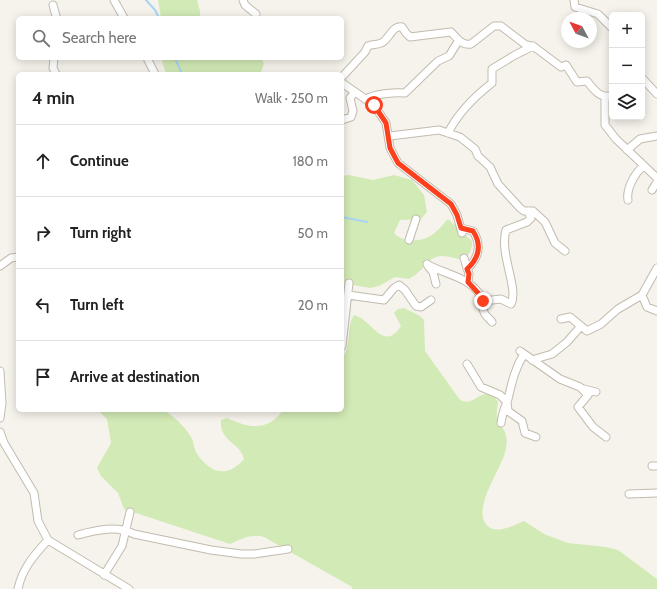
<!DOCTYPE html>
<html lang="en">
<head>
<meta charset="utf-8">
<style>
	:root { --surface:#fff; --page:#f6f6f6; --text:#222; --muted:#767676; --line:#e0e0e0 }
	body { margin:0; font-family:Cabin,sans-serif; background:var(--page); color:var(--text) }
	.controls { position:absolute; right:12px; top:12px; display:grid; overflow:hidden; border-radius:6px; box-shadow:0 2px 10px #0003 }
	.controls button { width:36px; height:36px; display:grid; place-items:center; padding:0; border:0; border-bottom:1px solid var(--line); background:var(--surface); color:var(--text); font:20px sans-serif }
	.compass { position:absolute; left:561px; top:12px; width:36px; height:36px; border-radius:50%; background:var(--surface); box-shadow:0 2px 10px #0003; rotate:311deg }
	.stop { position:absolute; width:12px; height:12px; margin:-9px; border:3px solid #fc3f1d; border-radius:50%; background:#fff }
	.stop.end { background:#fc3f1d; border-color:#fff; box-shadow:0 1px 4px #0008 }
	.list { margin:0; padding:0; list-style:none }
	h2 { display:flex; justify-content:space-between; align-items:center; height:52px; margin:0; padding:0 16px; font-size:17px }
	h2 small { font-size:13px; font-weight:400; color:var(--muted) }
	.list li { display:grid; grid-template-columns:26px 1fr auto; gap:12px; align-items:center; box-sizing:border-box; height:72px; padding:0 16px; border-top:1px solid var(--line) }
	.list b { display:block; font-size:15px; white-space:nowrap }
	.list em { font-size:13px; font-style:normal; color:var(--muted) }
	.icon { flex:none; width:22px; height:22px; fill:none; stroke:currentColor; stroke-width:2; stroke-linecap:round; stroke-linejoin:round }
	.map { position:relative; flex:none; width:657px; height:589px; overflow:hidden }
	.search { position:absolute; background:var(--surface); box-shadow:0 2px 10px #0003; left:16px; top:16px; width:328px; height:44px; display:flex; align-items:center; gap:10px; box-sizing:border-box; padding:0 14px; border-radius:6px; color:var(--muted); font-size:15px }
	.panel { position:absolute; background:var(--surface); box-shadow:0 2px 10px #0003; left:16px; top:72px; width:328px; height:340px; border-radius:6px }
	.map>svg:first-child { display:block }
	.green { fill:#d2eab5 }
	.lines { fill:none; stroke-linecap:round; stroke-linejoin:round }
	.stream { stroke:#a9d4f2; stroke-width:2 }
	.minor-casing { stroke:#c2bbae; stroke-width:9 }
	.minor { stroke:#fff; stroke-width:7 }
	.route { stroke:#fc3f1d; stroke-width:5 }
</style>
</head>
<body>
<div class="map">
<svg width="657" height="589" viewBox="0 0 657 589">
	<rect width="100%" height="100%" fill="#f6f3ec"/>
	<path class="green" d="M158 0H197L200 11V18H161Z
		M161 58H262L264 64 260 74H166Z
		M349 175 373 180 394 175 412 180 424 195 427 212 421 219 400 220 394 233C402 243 422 242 432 235 438 231 443 224 448 219L472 241C472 252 469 257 458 259 426 249 432 266 409 279L395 277 379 286 370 288 342 283V176Z
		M404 308 420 316 424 320 425 351 460 400C477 408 480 383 498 401 498 406 496 412 497 417 500 429 509 429 506 448 504 467 468 511 489 527 498 534 515 525 524 521L544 534 568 543 606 547 618 550 657 579V589H352V587L264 537C252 533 241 539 230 544L124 509 118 493 101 476 97 468 111 443 107 419 98 410C109 410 159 407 165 411 175 417 185 427 191 437 194 442 194 449 197 454 211 474 228 478 244 459 240 442 219 442 221 420L227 418C248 428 268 432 283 410H342V358C352 346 346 328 354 315 373 320 383 353 401 326L394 313 398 309Z"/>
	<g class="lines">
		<path class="stream" d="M146 0 155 10 159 18
			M175 58 182 74
			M342 217 367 222"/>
		<defs>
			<path id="minor" d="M114 0 124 18
				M243 0 245 5 256 14
				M574 0 575 7 598 14 612 28
				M53 5 56 16 55 18
				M54 58 53 68 56 74
				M147 58 155 74
				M342 77 365 52 368 46C373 44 379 45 383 42 390 37 393 25 402 27L406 33 410 37 451 32C457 38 462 46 471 44L494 26H501L526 45 533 46 561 67 566 65 577 82 587 81C593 89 601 100 612 95
				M642 78 657 94
				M342 83 374 105 386 123 390 148 398 163 451 204 457 215 462 233
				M605 96V125L616 139 657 178
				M366 99C374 94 395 92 405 93L438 61 449 56 459 40
				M342 120 351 117 353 111 350 98 355 92
				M448 133C458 113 474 97 492 83V69L515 55 533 46
				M390 136 439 130 460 137 475 149 478 156 490 167 498 184 520 208 524 211H533L545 222 555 243 565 251
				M627 150 640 139 657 136
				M652 190 657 182
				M628 200C626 189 635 172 644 166
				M461 228 473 231C482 245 479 258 467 269
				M409 240 416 219
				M464 258 469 274 468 282
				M427 264C445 275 468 276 480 295 484 301 481 306 484 312 485 316 490 319 492 322
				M0 266 11 258 18 257
				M428 266 433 272 436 284
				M657 268 642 295 647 307 657 311
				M348 295 384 300 394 288 399 285 405 290 416 306 421 307 431 300
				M483 301 501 299 511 304C519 288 499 254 506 230L527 222 531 218 528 211
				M561 319 570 317 587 331 601 324 618 309 642 295
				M342 346 349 283
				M520 351 560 379 580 387 588 395 578 407 593 427 606 437
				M532 360 552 354 567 342 581 326
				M467 364 481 387 500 395 507 402 508 411 522 421 525 433 536 437
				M0 371 2 403 0 418
				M584 389 596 392
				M501 423C502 414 505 407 508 399 512 382 515 368 524 354
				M0 432 4 443 34 493 38 521 48 540 129 589
				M652 466H657
				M629 494 657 493
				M78 535C96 530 117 525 134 534L211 550 241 554H254L288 549
				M104 575 122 546 130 512
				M18 589C22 569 34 555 48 540"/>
		</defs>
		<use href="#minor" class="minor-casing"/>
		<use href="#minor" class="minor"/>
	</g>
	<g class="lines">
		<path class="route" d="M374 105 386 123 390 148 398 163 451 204 457 215 461 228 473 231C482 245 479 258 467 269L469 274 468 282 479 294 483 301"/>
	</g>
</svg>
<div class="controls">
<button>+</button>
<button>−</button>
<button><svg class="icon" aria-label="layers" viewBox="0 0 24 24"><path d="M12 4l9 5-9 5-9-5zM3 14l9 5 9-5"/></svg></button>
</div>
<svg class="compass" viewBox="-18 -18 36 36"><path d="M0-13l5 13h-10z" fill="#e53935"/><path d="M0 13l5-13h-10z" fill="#767676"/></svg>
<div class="stop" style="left:374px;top:105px"></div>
<div class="stop end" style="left:483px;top:301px"></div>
<div class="search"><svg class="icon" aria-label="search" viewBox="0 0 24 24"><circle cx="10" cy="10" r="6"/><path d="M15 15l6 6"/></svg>Search here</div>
<section class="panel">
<h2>4 min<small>Walk · 250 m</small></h2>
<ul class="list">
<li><svg class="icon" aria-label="ahead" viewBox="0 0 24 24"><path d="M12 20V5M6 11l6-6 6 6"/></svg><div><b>Continue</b></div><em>180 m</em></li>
<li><svg class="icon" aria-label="right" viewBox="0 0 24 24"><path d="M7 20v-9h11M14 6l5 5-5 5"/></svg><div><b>Turn right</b></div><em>50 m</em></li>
<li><svg class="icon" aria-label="left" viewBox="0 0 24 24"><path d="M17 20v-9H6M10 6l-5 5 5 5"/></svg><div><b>Turn left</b></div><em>20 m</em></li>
<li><svg class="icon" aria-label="arrive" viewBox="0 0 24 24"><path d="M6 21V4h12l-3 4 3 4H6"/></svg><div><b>Arrive at destination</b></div></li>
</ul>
</section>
</div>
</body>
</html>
